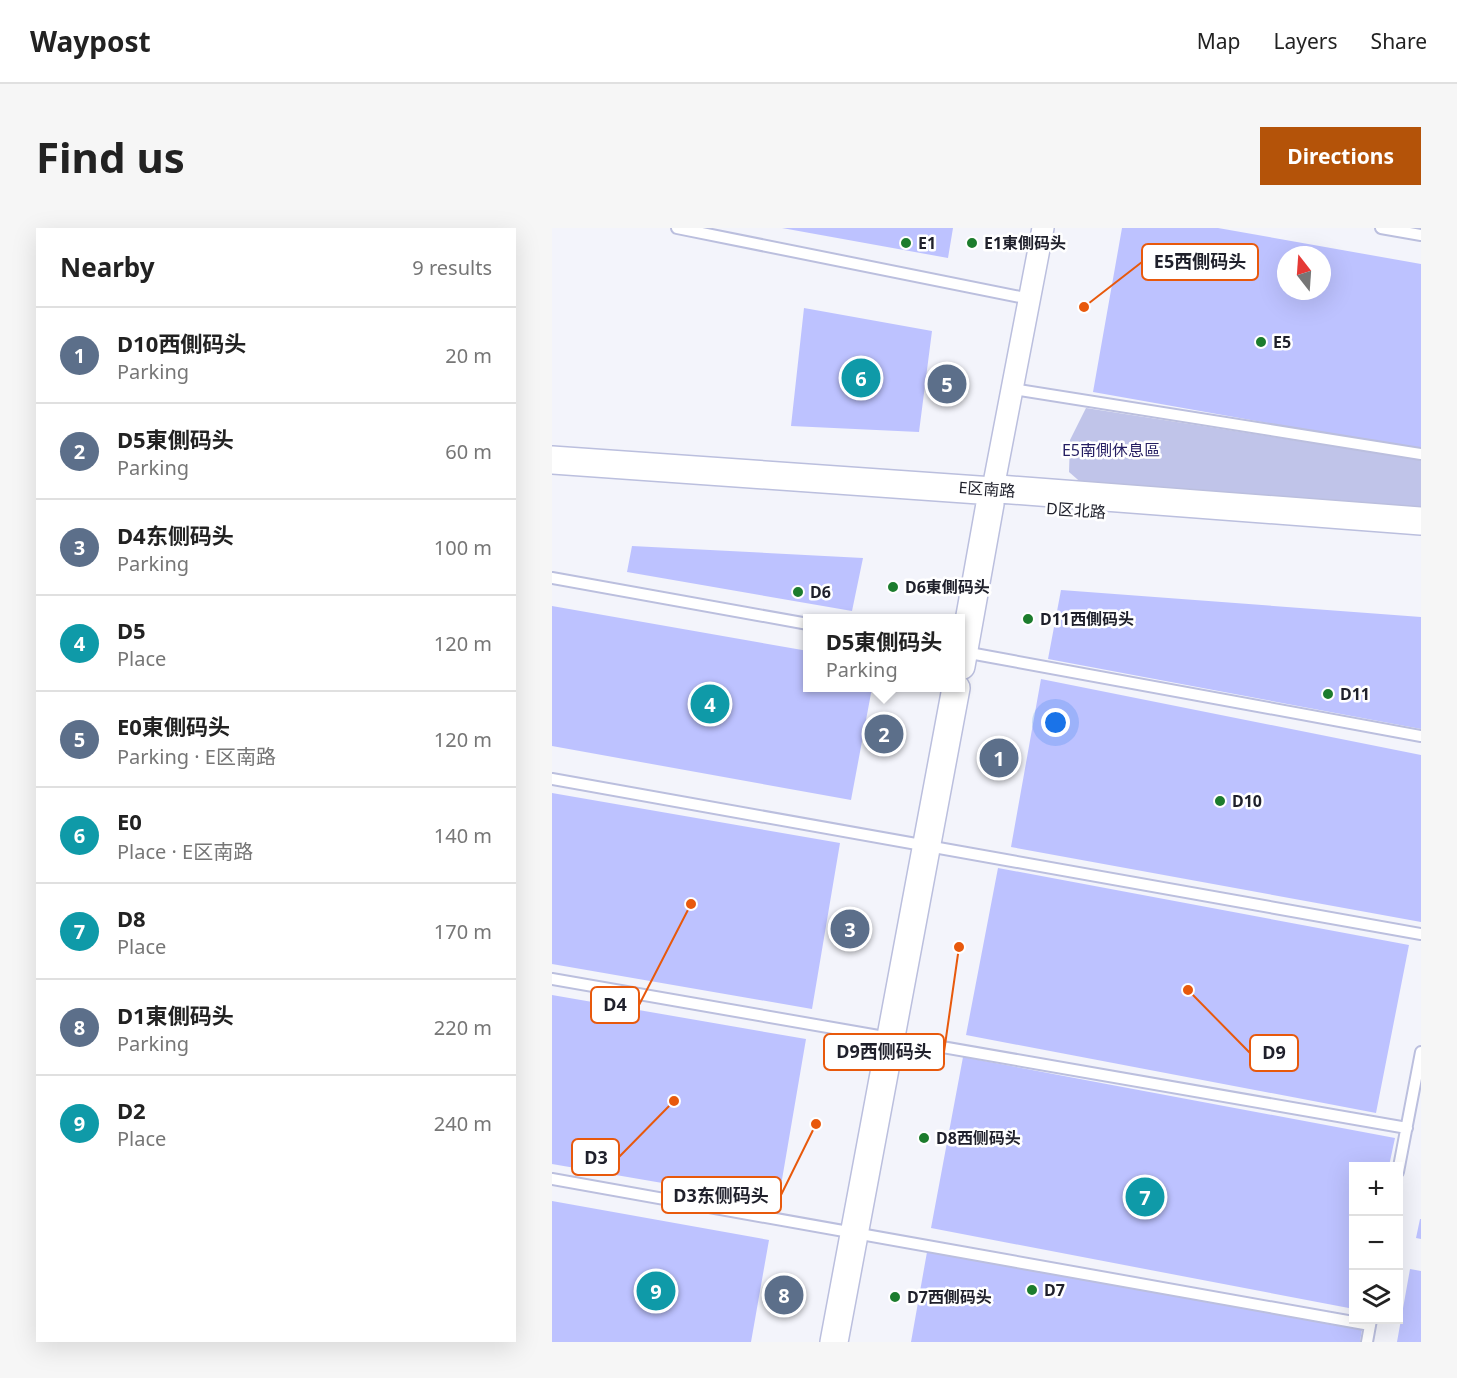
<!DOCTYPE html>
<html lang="en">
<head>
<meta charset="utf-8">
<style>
	:root { --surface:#fff; --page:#f6f6f6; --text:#222; --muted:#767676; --line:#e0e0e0; --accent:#b45309 }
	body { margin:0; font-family:"Noto Sans","Noto Sans SC",sans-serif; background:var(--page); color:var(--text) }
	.controls { position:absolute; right:18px; bottom:18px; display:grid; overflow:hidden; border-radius:0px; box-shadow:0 6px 24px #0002 }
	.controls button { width:54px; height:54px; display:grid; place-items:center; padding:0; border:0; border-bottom:2px solid var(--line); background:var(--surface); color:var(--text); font:30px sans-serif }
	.compass { position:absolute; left:725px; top:18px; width:54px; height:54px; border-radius:50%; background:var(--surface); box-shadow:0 6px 24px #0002; rotate:343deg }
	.you { position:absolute; left:504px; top:495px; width:21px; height:21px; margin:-15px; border:4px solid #fff; border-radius:50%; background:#1a73e8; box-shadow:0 0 0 9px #1a73e833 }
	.badge { display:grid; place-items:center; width:39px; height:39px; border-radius:50%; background:var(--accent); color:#fff; font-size:20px; font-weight:700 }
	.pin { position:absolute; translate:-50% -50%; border:3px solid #fff; box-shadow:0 2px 6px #0006 }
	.popup { position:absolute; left:251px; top:386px; width:162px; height:78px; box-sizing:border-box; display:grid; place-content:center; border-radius:0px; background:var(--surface); filter:drop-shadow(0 2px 4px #0005); font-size:20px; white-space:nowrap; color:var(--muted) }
	.popup b { font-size:22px; color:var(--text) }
	.popup::after { content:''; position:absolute; left:50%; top:100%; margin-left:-12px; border:12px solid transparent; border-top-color:var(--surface) }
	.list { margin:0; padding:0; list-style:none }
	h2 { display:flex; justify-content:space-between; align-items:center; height:78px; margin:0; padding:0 24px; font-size:26px }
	h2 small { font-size:20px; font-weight:400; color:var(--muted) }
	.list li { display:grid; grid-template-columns:39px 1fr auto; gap:18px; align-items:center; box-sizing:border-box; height:96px; padding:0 24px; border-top:2px solid var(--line) }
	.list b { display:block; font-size:22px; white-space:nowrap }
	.list p { margin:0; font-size:20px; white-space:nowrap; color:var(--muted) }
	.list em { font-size:20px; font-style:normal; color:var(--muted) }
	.icon { flex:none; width:33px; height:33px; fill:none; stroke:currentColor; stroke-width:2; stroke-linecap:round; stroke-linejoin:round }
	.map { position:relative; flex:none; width:869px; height:1114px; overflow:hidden; border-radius:0px }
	header { display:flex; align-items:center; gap:36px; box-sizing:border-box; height:84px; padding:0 30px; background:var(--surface); border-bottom:2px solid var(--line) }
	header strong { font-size:28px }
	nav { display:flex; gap:33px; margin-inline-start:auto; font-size:21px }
	.intro { display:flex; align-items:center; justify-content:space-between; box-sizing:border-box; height:144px; padding:0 36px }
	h1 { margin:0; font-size:42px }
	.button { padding:15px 27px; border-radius:0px; background:var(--accent); color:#fff; font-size:21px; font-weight:700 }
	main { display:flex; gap:36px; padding:0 36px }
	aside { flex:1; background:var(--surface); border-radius:0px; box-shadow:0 6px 24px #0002 }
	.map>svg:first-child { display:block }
	.green { fill:#c0c4e9 }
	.building { fill:#bdc2ff; fill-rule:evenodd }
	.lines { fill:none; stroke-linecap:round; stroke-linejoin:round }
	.service-casing { stroke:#bbbfde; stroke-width:14 }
	.minor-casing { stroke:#bbbfde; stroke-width:24 }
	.tertiary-casing { stroke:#bbbfde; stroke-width:30 }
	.service { stroke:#fff; stroke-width:10 }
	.minor { stroke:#fff; stroke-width:21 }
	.tertiary { stroke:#fff; stroke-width:27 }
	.poi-dot { fill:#1c7c2d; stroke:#fff; stroke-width:2 }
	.labels { text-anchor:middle; stroke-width:5; stroke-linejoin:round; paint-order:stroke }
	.poi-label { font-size:16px; font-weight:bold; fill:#1f202b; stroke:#fff; text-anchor:start }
	.park-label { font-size:16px; fill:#251e62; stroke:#fff }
	.street-label { font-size:16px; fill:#1f202b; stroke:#fff }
	.leader { fill:none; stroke:#e8590c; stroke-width:2 }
	.callout-dot { fill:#e8590c; stroke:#fff; stroke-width:2 }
	.callout { fill:#fff; stroke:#e8590c; stroke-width:2 }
	.callout-label { font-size:18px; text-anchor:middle; font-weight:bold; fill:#1f202b }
</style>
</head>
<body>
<header>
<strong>Waypost</strong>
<nav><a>Map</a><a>Layers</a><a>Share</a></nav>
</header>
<div class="intro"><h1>Find us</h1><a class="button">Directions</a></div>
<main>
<aside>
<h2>Nearby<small>9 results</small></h2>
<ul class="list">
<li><span class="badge" style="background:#5c6f8a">1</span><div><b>D10西側码头</b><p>Parking</p></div><em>20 m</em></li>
<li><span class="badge" style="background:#5c6f8a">2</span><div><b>D5東側码头</b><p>Parking</p></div><em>60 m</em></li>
<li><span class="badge" style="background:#5c6f8a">3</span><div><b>D4东侧码头</b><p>Parking</p></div><em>100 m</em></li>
<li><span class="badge" style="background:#0f9aa8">4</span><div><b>D5</b><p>Place</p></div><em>120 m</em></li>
<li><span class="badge" style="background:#5c6f8a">5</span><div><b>E0東側码头</b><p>Parking · E区南路</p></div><em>120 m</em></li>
<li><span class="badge" style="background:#0f9aa8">6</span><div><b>E0</b><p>Place · E区南路</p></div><em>140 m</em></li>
<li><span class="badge" style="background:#0f9aa8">7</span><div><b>D8</b><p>Place</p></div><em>170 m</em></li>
<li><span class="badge" style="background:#5c6f8a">8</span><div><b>D1東側码头</b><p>Parking</p></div><em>220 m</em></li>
<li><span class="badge" style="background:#0f9aa8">9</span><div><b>D2</b><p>Place</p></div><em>240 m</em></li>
</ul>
</aside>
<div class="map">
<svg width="869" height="1114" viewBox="0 0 869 1114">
	<rect width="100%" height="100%" fill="#f3f4fb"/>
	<path class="green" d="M534 180 869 232V288L533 258 517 244 518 212Z"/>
	<path class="building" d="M230 0H401L396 30Z
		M570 0H666L869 36V222L541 164ZM734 27H770V63H734Z
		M252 80 380 103 367 204 239 198Z
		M80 318 311 330 300 383 75 344Z
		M509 362 869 389V501L496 431Z
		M0 378 256 423V460H320L299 572 0 518Z
		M489 451 869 527V694L459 619Z
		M0 565 288 615 260 781 0 736Z
		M446 640 857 717 824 885 414 807Z
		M0 767 254 811 226 975 0 936Z
		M411 829 843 910 837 938H802V1081L379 1000Z
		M0 973 217 1012 199 1114H0Z
		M868 991H869V1011L864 1010Z
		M375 1024 810 1101 808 1114H359Z
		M858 1041 869 1043V1114H845Z"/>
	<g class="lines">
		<defs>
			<path id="service" d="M125 0 478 71
				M829 0 869 7
				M461 161 869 226
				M0 350 256 396
				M412 424 869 508
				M0 551 869 706
				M0 751 855 900
				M846 944 869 824
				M0 951 818 1097
				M815 1114 819 1092"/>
			<path id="minor" d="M438 276 491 0"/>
			<path id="tertiary" d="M0 232 441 263 447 261 869 293
				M409 438 438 276
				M282 1114 404 460"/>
		</defs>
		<use href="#service" class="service-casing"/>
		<use href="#minor" class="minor-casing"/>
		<use href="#tertiary" class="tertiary-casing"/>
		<use href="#service" class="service"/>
		<use href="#minor" class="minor"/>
		<use href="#tertiary" class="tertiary"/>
	</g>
	<g class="poi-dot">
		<circle cx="354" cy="15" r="6"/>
		<circle cx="420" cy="15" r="6"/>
		<circle cx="709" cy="114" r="6"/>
		<circle cx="341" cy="359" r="6"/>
		<circle cx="246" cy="364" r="6"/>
		<circle cx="476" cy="391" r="6"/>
		<circle cx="776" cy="466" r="6"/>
		<circle cx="668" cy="573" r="6"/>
		<circle cx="372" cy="910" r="6"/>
		<circle cx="480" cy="1062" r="6"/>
		<circle cx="343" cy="1069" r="6"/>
	</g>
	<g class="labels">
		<g class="poi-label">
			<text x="366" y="21">E1</text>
			<text x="432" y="21">E1東側码头</text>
			<text x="721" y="120">E5</text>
			<text x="353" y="365">D6東側码头</text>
			<text x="258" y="370">D6</text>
			<text x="488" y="397">D11西側码头</text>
			<text x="788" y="472">D11</text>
			<text x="680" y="579">D10</text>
			<text x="384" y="916">D8西侧码头</text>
			<text x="492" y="1068">D7</text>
			<text x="355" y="1075">D7西側码头</text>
		</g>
		<g class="park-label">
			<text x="559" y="228">E5南側休息區</text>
		</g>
		<g class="street-label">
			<text transform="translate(435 261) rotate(4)" y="6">E区南路</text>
			<text transform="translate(524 282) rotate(4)" y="6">D区北路</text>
		</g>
	</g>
	<path class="leader" d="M532 79L590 34M139 676L87 777M407 719L392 824M636 762L698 825M122 873L67 929M264 896L229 967"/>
	<g class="callout-dot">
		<circle cx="532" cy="79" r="6"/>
		<circle cx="139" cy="676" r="6"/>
		<circle cx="407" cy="719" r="6"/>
		<circle cx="636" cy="762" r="6"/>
		<circle cx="122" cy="873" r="6"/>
		<circle cx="264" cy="896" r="6"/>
	</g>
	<g class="callout">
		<rect x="590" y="16" width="116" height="36" rx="6"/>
		<rect x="39" y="759" width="48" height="36" rx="6"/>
		<rect x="272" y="806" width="120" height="36" rx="6"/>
		<rect x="698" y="807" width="48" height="36" rx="6"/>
		<rect x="20" y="911" width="47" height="36" rx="6"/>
		<rect x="110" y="949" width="119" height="36" rx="6"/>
	</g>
	<g class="callout-label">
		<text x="648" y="40">E5西側码头</text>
		<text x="63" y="783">D4</text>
		<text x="332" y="830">D9西侧码头</text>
		<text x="722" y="831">D9</text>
		<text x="44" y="936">D3</text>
		<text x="169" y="974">D3东侧码头</text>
	</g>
</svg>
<div class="controls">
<button>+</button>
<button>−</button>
<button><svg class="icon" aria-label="layers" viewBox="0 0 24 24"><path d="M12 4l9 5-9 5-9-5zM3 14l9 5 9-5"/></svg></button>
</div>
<svg class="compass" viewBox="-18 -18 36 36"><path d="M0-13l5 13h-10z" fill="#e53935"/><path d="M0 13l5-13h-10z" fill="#767676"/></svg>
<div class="you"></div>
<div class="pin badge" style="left:447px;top:530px;background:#5c6f8a">1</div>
<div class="pin badge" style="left:332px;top:506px;background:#5c6f8a">2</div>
<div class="popup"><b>D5東側码头</b>Parking</div>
<div class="pin badge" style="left:298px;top:701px;background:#5c6f8a">3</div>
<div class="pin badge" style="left:158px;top:476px;background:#0f9aa8">4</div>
<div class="pin badge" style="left:395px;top:156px;background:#5c6f8a">5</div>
<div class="pin badge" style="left:309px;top:150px;background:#0f9aa8">6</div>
<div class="pin badge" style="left:593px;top:969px;background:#0f9aa8">7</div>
<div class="pin badge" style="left:232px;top:1067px;background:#5c6f8a">8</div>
<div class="pin badge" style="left:104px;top:1063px;background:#0f9aa8">9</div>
</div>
</main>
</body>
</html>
